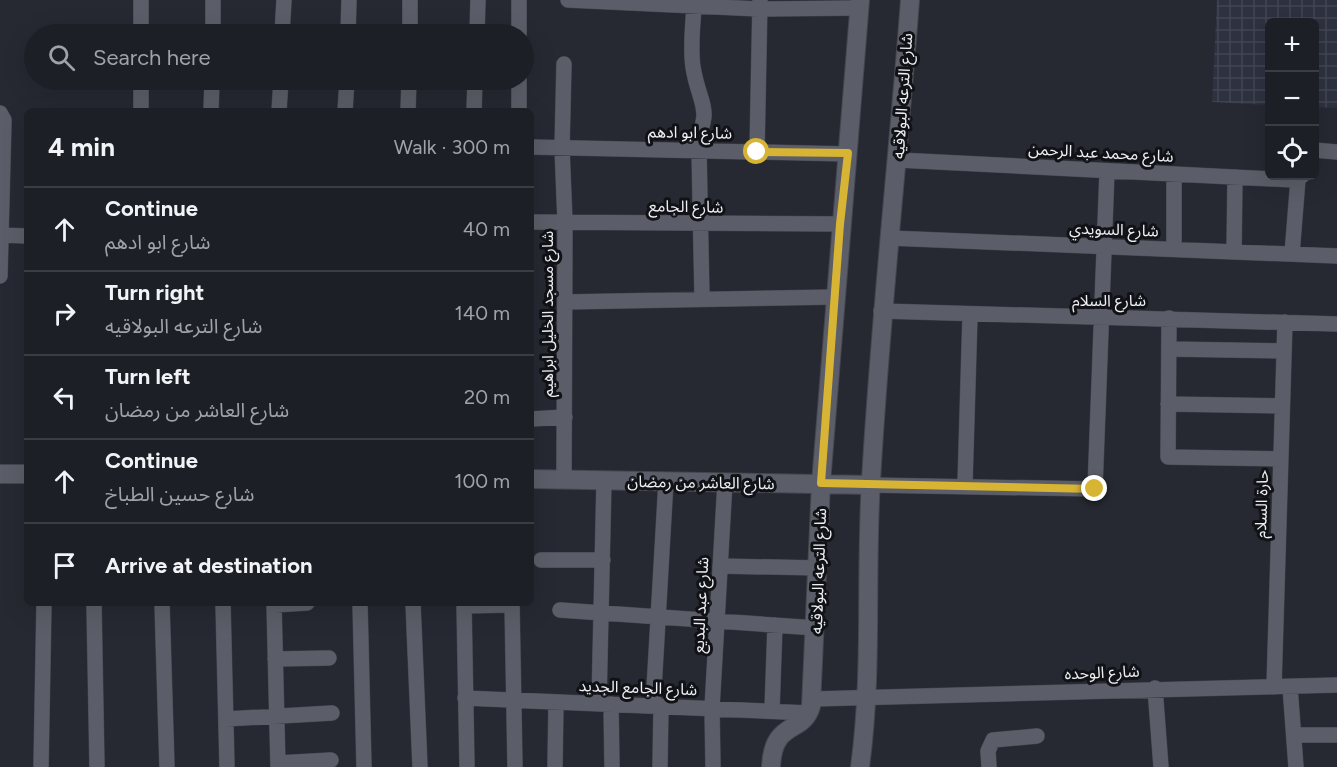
<!DOCTYPE html>
<html lang="en">
<head>
<meta charset="utf-8">
<style>
	:root { --surface:#1c1f26; --page:#292c32; --text:#f1f3f6; --muted:#a0a2a7; --line:#3a3d43 }
	body { margin:0; font-family:Figtree,"Noto Sans Arabic",sans-serif; background:var(--page); color:var(--text) }
	.controls { position:absolute; right:18px; top:18px; display:grid; overflow:hidden; border-radius:9px; box-shadow:0 6px 24px #0002 }
	.controls button { width:54px; height:54px; display:grid; place-items:center; padding:0; border:0; border-bottom:2px solid var(--line); background:var(--surface); color:var(--text); font:30px sans-serif }
	.stop { position:absolute; width:18px; height:18px; margin:-14px; border:4px solid #d7b434; border-radius:50%; background:#fff }
	.stop.end { background:#d7b434; border-color:#fff; box-shadow:0 2px 6px #0008 }
	.list { margin:0; padding:0; list-style:none }
	h2 { display:flex; justify-content:space-between; align-items:center; height:78px; margin:0; padding:0 24px; font-size:26px }
	h2 small { font-size:20px; font-weight:400; color:var(--muted) }
	.list li { display:grid; grid-template-columns:39px 1fr auto; gap:18px; align-items:center; box-sizing:border-box; height:84px; padding:0 24px; border-top:2px solid var(--line) }
	.list b { display:block; font-size:22px; white-space:nowrap }
	.list p { margin:0; font-size:20px; white-space:nowrap; color:var(--muted) }
	.list em { font-size:20px; font-style:normal; color:var(--muted) }
	.icon { flex:none; width:33px; height:33px; fill:none; stroke:currentColor; stroke-width:2; stroke-linecap:round; stroke-linejoin:round }
	.map { position:relative; flex:none; width:1337px; height:767px; overflow:hidden }
	.search { position:absolute; background:var(--surface); box-shadow:0 6px 24px #0002; left:24px; top:24px; width:510px; height:66px; display:flex; align-items:center; gap:15px; box-sizing:border-box; padding:0 21px; border-radius:33px; color:var(--muted); font-size:22px }
	.panel { position:absolute; background:var(--surface); box-shadow:0 6px 24px #0002; left:24px; top:108px; width:510px; height:498px; border-radius:9px }
	.map>svg:first-child { display:block }
	.industrial { fill:url(#industrial-grid) }
	.lines { fill:none; stroke-linecap:round; stroke-linejoin:round }
	.minor-casing { stroke:#45464e; stroke-width:16 }
	.tertiary-casing { stroke:#45464e; stroke-width:20 }
	.minor { stroke:#5b5e68; stroke-width:15 }
	.tertiary { stroke:#5b5e68; stroke-width:18 }
	.route { stroke:#d7b434; stroke-width:8 }
	.labels { text-anchor:middle; stroke-width:6; stroke-linejoin:round; paint-order:stroke }
	.street-label { font-size:16px; fill:#eeeff5; stroke:#101216 }
</style>
</head>
<body>
<div class="map">
<svg width="1337" height="767" viewBox="0 0 1337 767">
	<defs>
		<pattern id="industrial-grid" width="8" height="8" patternUnits="userSpaceOnUse" patternTransform="scale(1.5)"><rect width="8" height="8" fill="#2e3240"/><path d="M0 4h8M4 0v8" fill="none" stroke="#424653"/></pattern>
	</defs>
	<rect width="100%" height="100%" fill="#262932"/>
	<path class="industrial" d="M1217 0H1337V108L1315 107 1314 22H1270L1269 105 1212 102Z"/>
	<g class="lines">
		<defs>
			<path id="minor" d="M519 0V34
				M568 0 759 9 859 8
				M141 34V0
				M213 34V0
				M282 34 284 0
				M348 34 349 0
				M410 34V0
				M477 34 478 0
				M564 64 562 148 565 222 564 480
				M519 80V111
				M141 111V80
				M211 111 212 80
				M279 111 281 80
				M345 111 347 80
				M408 111 409 80
				M474 111 475 80
				M0 113 4 120 0 276
				M531 147 848 154
				M690 150C716 110 699 106 693 67 690 47 693 25 694 6
				M699 150 702 298
				M1314 150 1337 152
				M757 152 760 0
				M898 160 1293 180 1302 176
				M531 222 840 224
				M0 235 27 236
				M889 238 1337 256
				M1174 249V174
				M1234 252 1235 177
				M1292 254 1298 179
				M565 302 835 297
				M881 311 1337 324
				M1169 318 1168 457 1281 459
				M1169 349 1284 351
				M1168 404 1282 406
				M531 419 565 417
				M965 484 970 315
				M870 485 1095 489 1107 171
				M541 560H603
				M720 566 819 568
				M94 603 97 767
				M162 603 167 767
				M223 603 227 767
				M274 603 278 767
				M360 603 364 767
				M413 603 420 767
				M464 603 467 767
				M512 603 515 767
				M274 605 307 603
				M464 606 512 605
				M560 610 816 628
				M275 659 329 658
				M1274 687 1285 322
				M1290 687 1296 767
				M1155 688 1161 767
				M465 698 809 713
				M812 699 1337 685
				M599 703 604 480
				M611 704 612 767
				M653 706 666 481
				M772 710 775 625
				M226 719 332 713
				M1294 735H1337
				M278 763 331 760
				M41 767 44 603
				M555 767 556 702
				M660 767 661 706
				M713 767 712 708 725 482
				M989 767 988 751 993 740 1037 736"/>
			<path id="tertiary" d="M0 474H27
				M531 479 870 485
				M771 767C773 719 803 735 811 706L821 483 860 0
				M860 767C873 671 865 577 871 481 880 320 898 160 910 0"/>
		</defs>
		<use href="#minor" class="minor-casing"/>
		<use href="#tertiary" class="tertiary-casing"/>
		<use href="#minor" class="minor"/>
		<use href="#tertiary" class="tertiary"/>
	</g>
	<g class="lines">
		<path class="route" d="M757 152 848 153 840 224 821 483 1095 489"/>
	</g>
	<g class="labels">
		<g class="street-label">
			<text transform="translate(902 96) rotate(-86)" y="6">شارع الترعه البولاقيه</text>
			<text transform="translate(690 132) rotate(1)" y="6">شارع ابو ادهم</text>
			<text transform="translate(1101 152) rotate(3)" y="6">شارع محمد عبد الرحمن</text>
			<text transform="translate(686 206) rotate(1)" y="6">شارع الجامع</text>
			<text transform="translate(1114 229) rotate(2)" y="6">شارع السويدي</text>
			<text x="1109" y="306">شارع السلام</text>
			<text transform="translate(547 314) rotate(-90)" y="6">شارع مسجد الخليل ابراهيم</text>
			<text transform="translate(701 482) rotate(1)" y="6">شارع العاشر من رمضان</text>
			<text transform="translate(1261 504) rotate(-88)" y="6">حارة السلام</text>
			<text transform="translate(818 571) rotate(-88)" y="6">شارع الترعه البولاقيه</text>
			<text transform="translate(700 605) rotate(-87)" y="6">شارع عبد البديع</text>
			<text transform="translate(1102 672) rotate(-2)" y="6">شارع الوحده</text>
			<text transform="translate(638 687) rotate(2)" y="6">شارع الجامع الجديد</text>
		</g>
	</g>
</svg>
<div class="controls">
<button>+</button>
<button>−</button>
<button><svg class="icon" aria-label="locate" viewBox="0 0 24 24"><circle cx="12" cy="12" r="6"/><path d="M12 2v4M12 18v4M2 12h4M18 12h4"/></svg></button>
</div>
<div class="stop" style="left:757px;top:152px"></div>
<div class="stop end" style="left:1095px;top:489px"></div>
<div class="search"><svg class="icon" aria-label="search" viewBox="0 0 24 24"><circle cx="10" cy="10" r="6"/><path d="M15 15l6 6"/></svg>Search here</div>
<section class="panel">
<h2>4 min<small>Walk · 300 m</small></h2>
<ul class="list">
<li><svg class="icon" aria-label="ahead" viewBox="0 0 24 24"><path d="M12 20V5M6 11l6-6 6 6"/></svg><div><b>Continue</b><p>شارع ابو ادهم</p></div><em>40 m</em></li>
<li><svg class="icon" aria-label="right" viewBox="0 0 24 24"><path d="M7 20v-9h11M14 6l5 5-5 5"/></svg><div><b>Turn right</b><p>شارع الترعه البولاقيه</p></div><em>140 m</em></li>
<li><svg class="icon" aria-label="left" viewBox="0 0 24 24"><path d="M17 20v-9H6M10 6l-5 5 5 5"/></svg><div><b>Turn left</b><p>شارع العاشر من رمضان</p></div><em>20 m</em></li>
<li><svg class="icon" aria-label="ahead" viewBox="0 0 24 24"><path d="M12 20V5M6 11l6-6 6 6"/></svg><div><b>Continue</b><p>شارع حسين الطباخ</p></div><em>100 m</em></li>
<li><svg class="icon" aria-label="arrive" viewBox="0 0 24 24"><path d="M6 21V4h12l-3 4 3 4H6"/></svg><div><b>Arrive at destination</b></div></li>
</ul>
</section>
</div>
</body>
</html>
